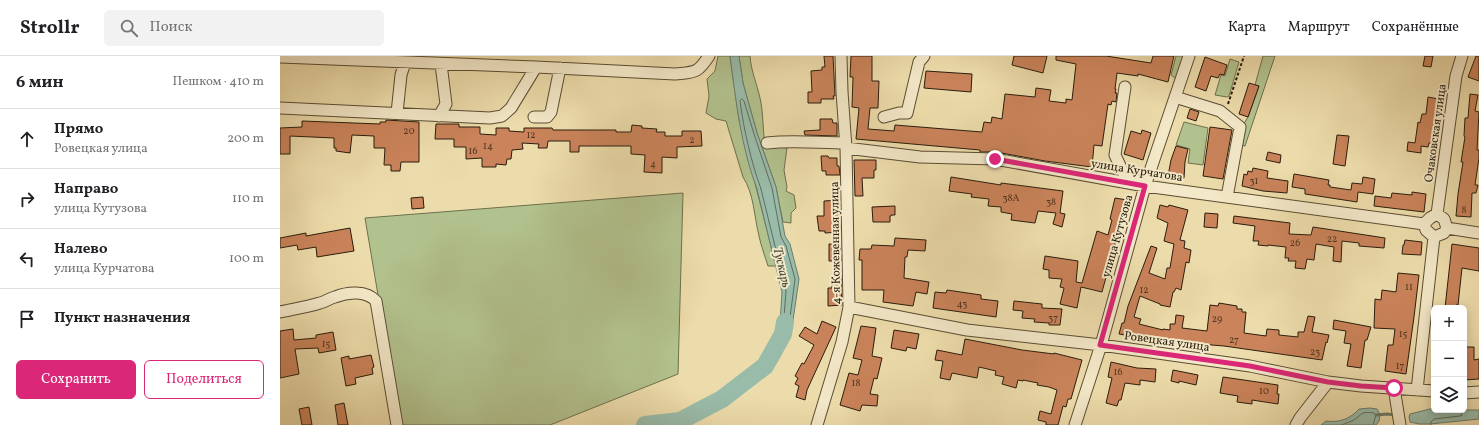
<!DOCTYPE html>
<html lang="ru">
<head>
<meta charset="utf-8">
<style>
	:root { --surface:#fff; --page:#f2f2f2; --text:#202124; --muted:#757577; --line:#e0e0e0; --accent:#db2777 }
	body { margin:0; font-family:Vollkorn,serif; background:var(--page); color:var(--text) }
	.controls { position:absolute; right:12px; bottom:12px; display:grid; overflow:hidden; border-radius:6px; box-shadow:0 2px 10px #0003 }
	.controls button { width:36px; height:36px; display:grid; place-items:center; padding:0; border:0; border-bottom:1px solid var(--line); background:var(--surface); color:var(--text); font:20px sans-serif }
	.stop { position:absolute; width:12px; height:12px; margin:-9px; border:3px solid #db2777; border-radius:50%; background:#fff }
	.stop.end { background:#db2777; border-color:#fff; box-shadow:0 1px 4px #0008 }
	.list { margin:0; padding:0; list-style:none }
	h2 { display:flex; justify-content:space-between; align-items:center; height:52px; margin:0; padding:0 16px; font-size:17px }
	h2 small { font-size:13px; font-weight:400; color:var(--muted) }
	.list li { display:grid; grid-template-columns:26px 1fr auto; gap:12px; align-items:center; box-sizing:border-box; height:60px; padding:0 16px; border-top:1px solid var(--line) }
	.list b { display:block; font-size:15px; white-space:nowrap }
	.list p { margin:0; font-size:13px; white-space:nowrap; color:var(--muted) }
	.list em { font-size:13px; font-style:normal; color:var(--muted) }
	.actions { display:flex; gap:8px; padding:12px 16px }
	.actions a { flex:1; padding:9px 0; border:1px solid var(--accent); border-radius:6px; text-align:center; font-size:14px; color:var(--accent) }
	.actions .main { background:var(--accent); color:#fff }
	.icon { flex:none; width:22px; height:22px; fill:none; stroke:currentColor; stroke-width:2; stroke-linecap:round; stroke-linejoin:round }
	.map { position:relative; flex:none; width:1199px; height:369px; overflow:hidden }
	header { display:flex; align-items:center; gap:24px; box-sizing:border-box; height:56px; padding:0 20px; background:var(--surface); border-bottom:1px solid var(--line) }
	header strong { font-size:19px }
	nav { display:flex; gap:22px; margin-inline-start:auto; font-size:14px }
	.search { width:280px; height:36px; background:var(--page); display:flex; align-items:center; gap:10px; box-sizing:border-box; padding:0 14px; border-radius:6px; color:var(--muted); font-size:15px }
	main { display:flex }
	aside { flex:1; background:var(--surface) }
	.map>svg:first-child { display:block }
	.green { fill:#b2c28e; stroke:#6e704d }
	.water { fill:#99bcaa; stroke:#6c7c6b }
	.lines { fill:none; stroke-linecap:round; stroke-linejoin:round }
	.shore { stroke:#616c5b; stroke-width:1 }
	.stream { stroke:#6c7c6b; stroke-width:3 }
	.river { stroke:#99bcaa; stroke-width:18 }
	.building { fill:#ca835a; stroke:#291d0c }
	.minor-casing { stroke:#5a4d34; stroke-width:13 }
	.path { stroke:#291d0c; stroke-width:2; stroke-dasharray:3 2; stroke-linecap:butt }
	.minor { stroke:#f3e8c8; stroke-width:11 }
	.route { stroke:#db2777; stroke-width:5 }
	.labels { text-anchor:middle; stroke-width:4; stroke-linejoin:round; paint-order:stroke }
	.number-label { font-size:10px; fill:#513620 }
	.street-label { font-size:12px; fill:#291d0c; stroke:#f3e8c8 }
	.water-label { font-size:13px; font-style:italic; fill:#4b4d3b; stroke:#f3e8c8 }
</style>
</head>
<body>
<header>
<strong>Strollr</strong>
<div class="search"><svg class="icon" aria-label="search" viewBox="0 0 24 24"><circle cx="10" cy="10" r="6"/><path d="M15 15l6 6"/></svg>Поиск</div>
<nav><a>Карта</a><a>Маршрут</a><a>Сохранённые</a></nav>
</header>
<main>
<aside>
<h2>6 мин<small>Пешком · 410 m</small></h2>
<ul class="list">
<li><svg class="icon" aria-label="ahead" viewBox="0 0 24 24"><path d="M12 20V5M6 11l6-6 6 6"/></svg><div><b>Прямо</b><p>Ровецкая улица</p></div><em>200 m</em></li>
<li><svg class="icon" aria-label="right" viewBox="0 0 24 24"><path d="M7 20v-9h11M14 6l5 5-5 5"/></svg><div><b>Направо</b><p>улица Кутузова</p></div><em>110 m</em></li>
<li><svg class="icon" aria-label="left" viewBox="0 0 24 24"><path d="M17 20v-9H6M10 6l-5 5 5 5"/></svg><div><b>Налево</b><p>улица Курчатова</p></div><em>100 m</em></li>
<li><svg class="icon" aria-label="arrive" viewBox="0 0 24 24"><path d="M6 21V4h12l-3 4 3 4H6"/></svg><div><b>Пункт назначения</b></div></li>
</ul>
<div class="actions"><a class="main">Сохранить</a><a>Поделиться</a></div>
</aside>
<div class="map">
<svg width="1199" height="369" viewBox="0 0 1199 369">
	<rect width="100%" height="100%" fill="#eddcab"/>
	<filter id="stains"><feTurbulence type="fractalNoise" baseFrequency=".005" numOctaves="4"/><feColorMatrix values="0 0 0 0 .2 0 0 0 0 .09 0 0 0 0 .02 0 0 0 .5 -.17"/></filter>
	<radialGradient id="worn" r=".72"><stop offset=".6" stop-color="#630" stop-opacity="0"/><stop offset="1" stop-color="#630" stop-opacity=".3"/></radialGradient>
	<path class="green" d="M438 0H450L459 64 496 210H488C485 200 481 190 479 180 474 160 474 138 463 121L446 65 436 63 426 57 429 40 427 23 435 15Z
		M459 0H470C471 15 477 28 480 42 484 59 482 75 486 92L498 91 507 92 504 114 507 131 506 135 514 139 516 152 511 157V167L503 166 496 131 477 77 463 27Z
		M896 0H906L899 21 895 22 891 19Z
		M983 0H995L965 90 959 89 963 69 968 61 979 30 975 29Z
		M950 3 959 6 949 40 947 41 935 39 941 19 945 20Z
		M904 66 928 72 923 109 908 107 910 93 896 89Z
		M403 137 398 318 270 369H120L85 162Z"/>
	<path class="water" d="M450 0H459L463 27 477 77 496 131 505 180 510 188 519 223 511 278 497 306 478 320H472L466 324 465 334 452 343 447 333 468 320 489 303 499 284 502 236 477 133C461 91 456 45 450 0Z
		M1090 352 1097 353 1100 359 1099 365 1096 369H1041L1046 365C1059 367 1070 363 1079 353Z
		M1154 352V354H1199V363L1150 368H1139L1130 366 1129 361 1130 358Z"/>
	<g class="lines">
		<path class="shore" d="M462 43 464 45 474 78 492 132 501 181 506 190 515 223 508 277 505 279 503 278V274L506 235 481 133C471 105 464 75 460 45Z
			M1062 369C1065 367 1070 366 1074 364 1083 358 1080 355 1094 357L1096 359 1093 369
			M1151 369V366L1154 363 1180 360 1182 359 1180 354"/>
		<path class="stream" d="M1096 359 1107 358 1116 359"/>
		<path class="river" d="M365 369 400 365 442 343 485 310 503 278 505 266"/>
	</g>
	<path class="building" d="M544 0H553L555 40H553L554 43H541V47H528V36H532L531 15 542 14V11H545Z
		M571 0H592V25H599L598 52H590L588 73 614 75 615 69 702 76 704 66 711 67 712 61 722 63 725 38 755 41 756 32 771 34 769 45 786 47V43L792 44 796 8 776 4V0H826L871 7 873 0H894L888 26 858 18V20L837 17 835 33H836L835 37H837L836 46 832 45 831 49 828 48 822 90 814 89 812 111 765 105 716 96H700V94L576 83 579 52 572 51 573 21H570Z
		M734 0H767L763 17 732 9Z
		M1145 0H1153L1151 11 1143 10Z
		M1196 0H1199V25L1188 21Z
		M925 1 947 9 944 19 940 18 938 22 931 20 926 35 915 31Z
		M646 15 692 18 691 36 644 32Z
		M969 27 979 30 968 61 959 58Z
		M1190 38 1198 39 1195 55 1199 56 1197 94H1199V102L1195 129H1198L1196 137H1192L1191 161 1176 160 1178 138 1183 106H1181L1185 81 1184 80 1185 62H1188Z
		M1148 41 1159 43 1153 88 1149 87 1148 91 1141 90V97L1127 95 1128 86 1135 87 1138 66 1140 67 1142 58H1146Z
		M910 53 919 56 916 65 907 62Z
		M540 63H552L553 67H557V80L525 79 524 75 540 74Z
		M106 64 139 66V106H121L120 115H111V109H104L105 92H94V80L72 79 70 97 56 95V92H54V82L10 80V98H0V72L22 71V65L100 68V66H106Z
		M156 68H179V71H200V78L216 79V72H229V75L244 76V72H272L273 74H336V76H351L352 69 362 70V72L377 73 376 76H385V80H402V75H421L422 90 397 91V102L382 101V117L364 116 365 99 351 98V90H299V96H290V85H268L267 92H258L259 88 242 87 243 93 232 94 231 103H227L226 109 216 108V111H202V102L186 103V91H174V83H155Z
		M930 71 952 74 943 123 923 120Z
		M862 74 871 77 863 104 844 98 851 75 861 78Z
		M1057 79 1069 80 1065 110 1053 108Z
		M896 90 908 93 905 106 904 122 888 120 891 104Z
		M988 96 1001 99 1000 107 986 104Z
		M541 100H548L549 102H557V110H559L560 119H546V115H542Z
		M574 104H596V114H594V122H582L583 140H575Z
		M973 112 988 115 987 122 1008 125 1007 137 983 135 962 130 964 118 967 119 968 115 972 116Z
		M1014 118 1049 124 1048 129H1050V131L1071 134 1072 127 1082 128 1083 121 1095 123 1093 138 1078 136 1077 146 1025 138V133L1012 131Z
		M671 121 721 129V127L783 135 780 157 785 158 782 171 773 168 776 157 758 155 755 167 731 164 732 158 721 156V151L708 150 709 143 691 141 692 138 669 135Z
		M1132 136 1146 138 1144 156 1094 150 1095 140 1111 142 1112 137 1132 139Z
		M143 141 144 152 132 153 131 142Z
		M835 142 847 144 822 236 801 231 797 252 780 248 784 232 780 231 782 223 769 222V214L763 213 765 200 798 205 796 226 802 227 817 175 828 179 832 164 830 163Z
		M559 144 560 176 545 177V175H539L537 160H544V145Z
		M880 149 888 151 889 149 908 154 900 184 905 185 904 192 911 194 909 207 906 206 901 234 896 232 894 236H893L890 251 880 249V248L860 240 854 261 861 263 859 268 883 274V273L890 274V268H895L896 259 904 260 902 272 927 275 930 249 938 250 939 247 957 250V253H962V256H966L964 277 986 280 987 273 999 274V279L1018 281V276H1024L1028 260 1035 261 1032 276 1049 279 1047 287 1046 286 1042 304 944 290 871 284 839 278 842 267H844L848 250 871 190 877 192 869 217 885 223 887 212H890L894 188 884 185 888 167 877 162Z
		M615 150V159H611V160H610V166H593L592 151Z
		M925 157 938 158 937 172 924 171Z
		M954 160 1010 167 1009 178 1031 179 1033 171 1105 182 1104 192 1079 190V187L1062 185 1061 206 1053 205 1054 191 1036 188 1034 204 1027 203 1025 213 1015 212 1016 205H1008L1009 202H1005L1006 191 988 189V190L978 189 979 185H973L975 170 953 167Z
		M70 172 74 195 37 201 36 191 18 194 17 189 0 192V182L26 177V180Z
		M615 182 646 184 645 195 628 194 627 201H625L624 222 649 226 647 238 636 236 633 250 603 246 604 234H582V204H579L580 193H591L592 189 614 190Z
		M1125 184 1142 186 1141 199 1122 198 1123 189H1124Z
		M549 188H560L561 205H549Z
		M1172 188 1199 192V215L1182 212 1178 249H1176L1175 252H1165Z
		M1118 217 1139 219 1134 261 1126 318 1105 315 1108 289H1113L1115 273 1094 272 1095 243 1101 244 1102 234 1116 236Z
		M561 220 562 249 548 250V232H552V221Z
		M667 234 701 239V243L718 245 716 261 653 252 655 236 666 237Z
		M734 245 762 248V252L782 253 780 269H769V267L754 266 755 263 742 262 743 255 733 254Z
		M1054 264 1091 271 1087 284H1085L1081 312 1067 310 1071 288 1064 287 1066 275 1053 273Z
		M542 265 556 271 527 334 525 344 516 341 519 330 515 328 518 322 515 320 522 307 524 308 534 289 519 280 525 271 537 278Z
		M581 270 596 272 592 300 602 302 597 323 594 322 590 338 598 339 597 350 582 349 580 355 560 349 569 317 578 319 582 304 573 302Z
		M13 273 14 284 36 282V279L53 276 56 294 39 297 38 292 15 293 19 318 0 322V275Z
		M614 274 639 278 636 293 627 291 626 295 611 292Z
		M685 283 742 294 774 298V297L802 304 791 343H788L786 351 783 350 778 369H766V366L758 364 760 355 771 358 777 334 769 331 757 329 758 327 743 324V325L738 324 736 332 722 328 724 321 715 319 716 315 699 311 697 322 672 317 670 324 660 322 663 305 655 304 657 294 682 299Z
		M1184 291H1194V304L1199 303V323L1184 324Z
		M91 299 94 311 92 312 93 318 75 322 76 328 66 330 61 302 69 300V303Z
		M831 306 857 312 876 313 875 326 860 324V329L845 327 841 344H839L837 350 826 347 832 322 828 321Z
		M893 314 918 319 916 329 899 325V327L891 325Z
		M943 321 998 329 997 338H999L998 348 972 344V348L957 346 958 340 940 337Z
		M64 347 68 369H58L55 349Z
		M29 351 32 369H22L19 353Z"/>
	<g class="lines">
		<defs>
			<path id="minor" d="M0 1 256 11 395 18C415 16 417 18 429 0
				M845 31 835 99 843 116 860 127
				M895 41 940 55 960 71 947 141
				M0 52 210 62 222 60 231 52 256 11
				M117 57 121 19 125 6
				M159 60 166 48 161 8
				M254 61H267L271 56 280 12
				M604 61 619 57H627L639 6 644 0
				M487 87C513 84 539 87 565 87
				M566 92 640 101 715 103 865 130 1144 168
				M1157 158 1176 20 1182 0
				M1157 158 1164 163 1167 172 1164 177 1154 181 1146 174 1144 168 1150 162Z
				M1167 172 1199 177
				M569 251 687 274 821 289 970 310 1048 326 1081 330 1154 335
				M0 256C13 253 27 251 40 247 45 246 50 242 55 241 67 236 86 234 96 245L117 369
				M1114 332 1120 369
				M1137 334 1154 181
				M1184 337 1199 336
				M537 369 562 286 569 251 566 92 562 36 561 0
				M795 369 821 289 865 130 909 0
				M1016 369 1020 362 1048 326"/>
		</defs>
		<use href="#minor" class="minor-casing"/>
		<path class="path" d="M948 48 964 0"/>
		<use href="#minor" class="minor"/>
	</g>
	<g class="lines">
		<path class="route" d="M715 103 865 130 820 289 970 310 1048 326 1081 330 1114 332"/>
	</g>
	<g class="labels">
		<g class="number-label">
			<text x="129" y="78">20</text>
			<text x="251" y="82">12</text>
			<text x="412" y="87">2</text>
			<text x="208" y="93">14</text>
			<text x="193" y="98">16</text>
			<text x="373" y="111">4</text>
			<text x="974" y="128">31</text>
			<text x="731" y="145">38А</text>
			<text x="771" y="149">38</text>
			<text x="1184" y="157">8</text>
			<text x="1052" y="186">22</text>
			<text x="1015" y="190">26</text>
			<text x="1129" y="234">11</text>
			<text x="864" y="237">12</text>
			<text x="682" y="251">43</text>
			<text x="773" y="265">37</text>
			<text x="937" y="266">29</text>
			<text x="1123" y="281">15</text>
			<text x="954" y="287">27</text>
			<text x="46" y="291">15</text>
			<text x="1035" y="299">23</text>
			<text x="1120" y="313">17</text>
			<text x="838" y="319">16</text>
			<text x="576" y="330">18</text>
			<text x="984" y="338">10</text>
		</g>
		<g class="street-label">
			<text transform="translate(1155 77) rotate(-82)" y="4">Очаковская улица</text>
			<text transform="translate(857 114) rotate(9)" y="4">улица Курчатова</text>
			<text transform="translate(837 180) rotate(-74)" y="4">улица Кутузова</text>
			<text transform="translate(555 187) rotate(-91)" y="4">4-я Кожевенная улица</text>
			<text transform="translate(887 285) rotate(8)" y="4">Ровецкая улица</text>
		</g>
		<g class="water-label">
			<text transform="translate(503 211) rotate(77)" y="5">Тускарь</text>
		</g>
	</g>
	<rect width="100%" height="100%" filter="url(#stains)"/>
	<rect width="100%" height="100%" fill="url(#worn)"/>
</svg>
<div class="controls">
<button>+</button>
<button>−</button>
<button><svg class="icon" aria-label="layers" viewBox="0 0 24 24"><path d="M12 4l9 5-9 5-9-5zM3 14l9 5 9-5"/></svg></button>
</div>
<div class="stop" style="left:1114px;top:332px"></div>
<div class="stop end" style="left:715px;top:103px"></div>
</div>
</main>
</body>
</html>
